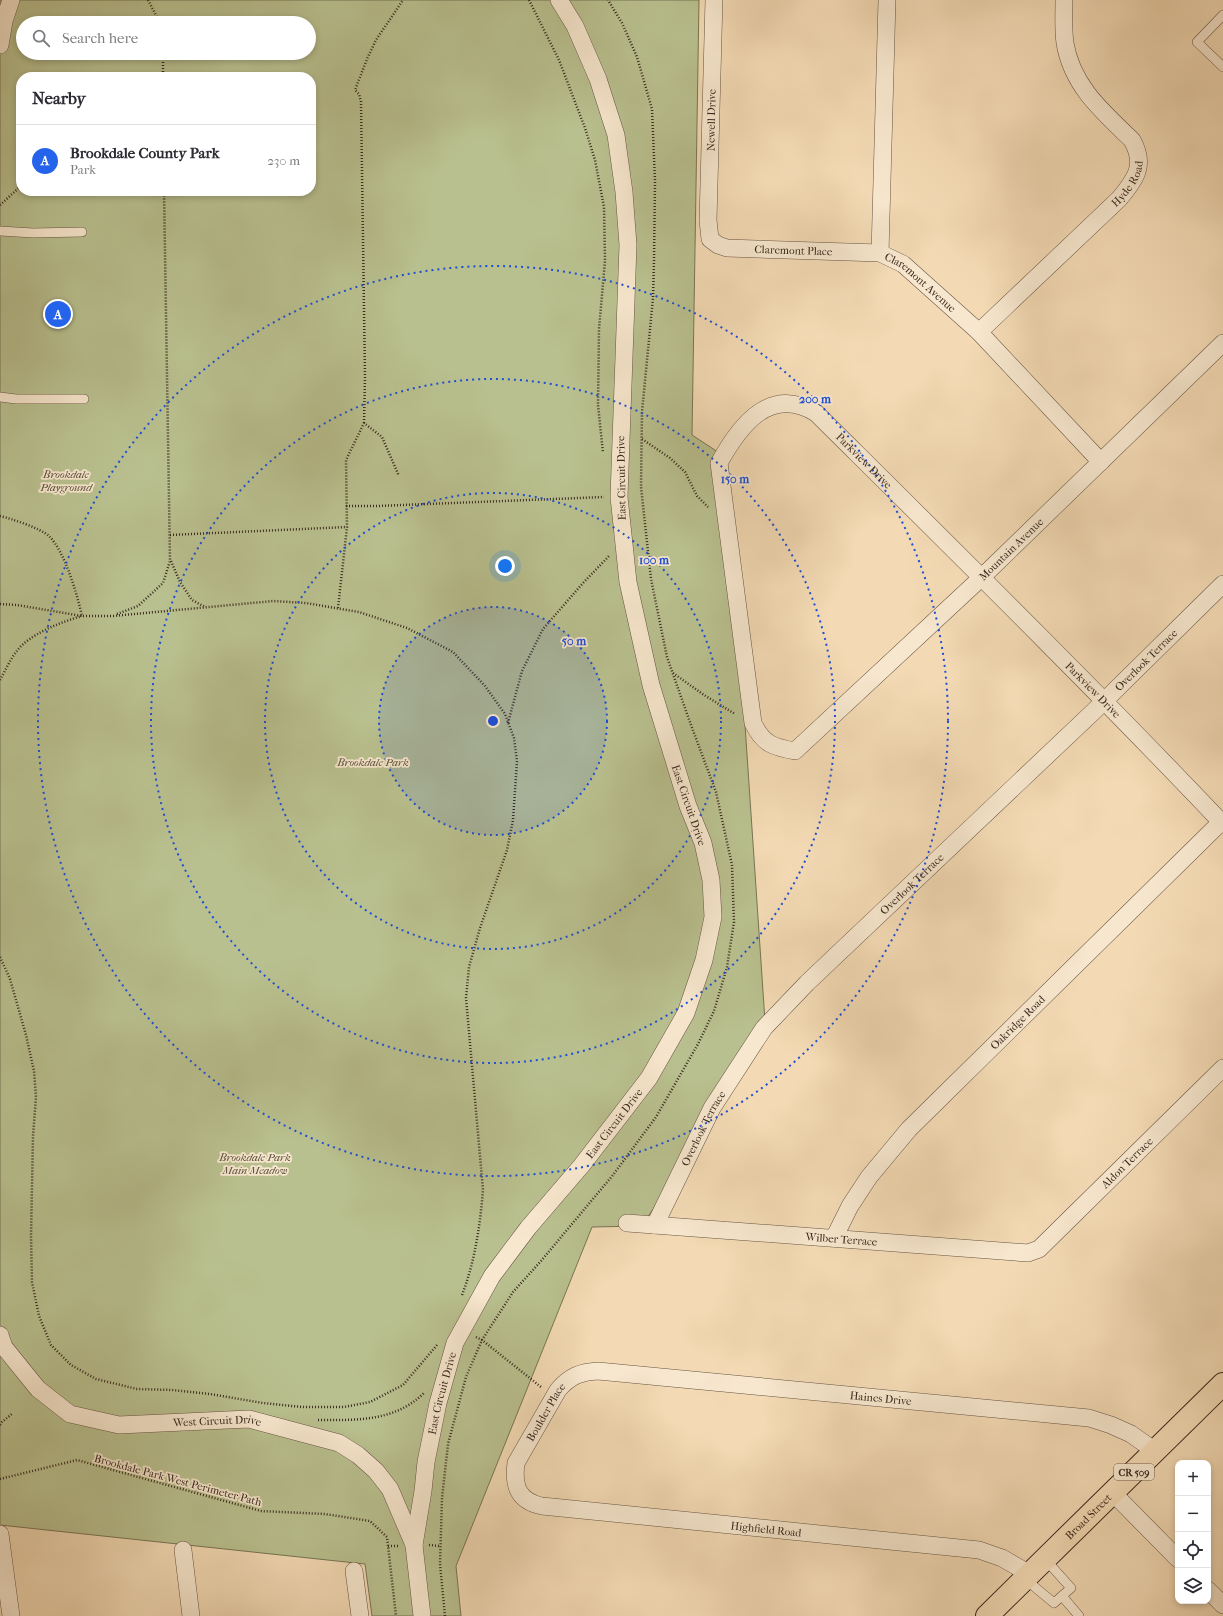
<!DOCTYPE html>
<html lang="en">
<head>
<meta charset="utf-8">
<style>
	:root { --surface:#fff; --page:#f7f7f7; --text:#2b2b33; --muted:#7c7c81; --line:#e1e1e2; --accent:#2563eb }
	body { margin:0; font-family:"IM FELL French Canon",serif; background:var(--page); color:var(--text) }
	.controls { position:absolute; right:12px; bottom:12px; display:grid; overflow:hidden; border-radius:8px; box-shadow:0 2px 6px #0003 }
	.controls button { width:36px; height:36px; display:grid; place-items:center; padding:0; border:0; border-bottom:1px solid var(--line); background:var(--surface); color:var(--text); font:20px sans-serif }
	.you { position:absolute; left:505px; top:566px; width:14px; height:14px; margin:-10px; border:3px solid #fff; border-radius:50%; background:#1a73e8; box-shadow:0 0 0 6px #1a73e833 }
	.badge { display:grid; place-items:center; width:26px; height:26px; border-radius:50%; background:var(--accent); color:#fff; font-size:13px; font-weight:700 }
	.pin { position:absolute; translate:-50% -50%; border:2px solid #fff; box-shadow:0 1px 4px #0006 }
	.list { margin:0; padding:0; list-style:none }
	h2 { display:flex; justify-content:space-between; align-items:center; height:52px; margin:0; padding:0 16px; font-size:17px }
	h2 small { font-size:13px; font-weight:400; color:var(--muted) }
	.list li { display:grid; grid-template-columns:26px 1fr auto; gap:12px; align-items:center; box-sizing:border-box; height:72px; padding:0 16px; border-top:1px solid var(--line) }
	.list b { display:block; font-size:15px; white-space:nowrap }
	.list p { margin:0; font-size:13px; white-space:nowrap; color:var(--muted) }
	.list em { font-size:13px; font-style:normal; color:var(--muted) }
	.icon { flex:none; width:22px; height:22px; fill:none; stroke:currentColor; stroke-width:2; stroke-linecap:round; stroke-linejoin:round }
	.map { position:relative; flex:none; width:1223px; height:1616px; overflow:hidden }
	.search { position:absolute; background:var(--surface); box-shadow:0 2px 6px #0003; left:16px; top:16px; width:300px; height:44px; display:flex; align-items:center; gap:10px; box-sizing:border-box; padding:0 14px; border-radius:22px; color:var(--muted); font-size:15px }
	.panel { position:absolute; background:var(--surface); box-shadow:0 2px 6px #0003; left:16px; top:72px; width:300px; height:124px; border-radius:16px }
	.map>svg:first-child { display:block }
	.green { fill:#b9c08f; stroke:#787456; fill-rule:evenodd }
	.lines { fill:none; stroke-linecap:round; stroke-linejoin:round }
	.service-casing { stroke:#675444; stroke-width:10 }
	.minor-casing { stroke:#675444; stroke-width:18 }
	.primary-casing { stroke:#38281e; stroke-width:24 }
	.path { stroke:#38281e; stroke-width:2.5; stroke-dasharray:1 2; stroke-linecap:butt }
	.service { stroke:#f7e7ce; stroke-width:9 }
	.minor { stroke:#f7e7ce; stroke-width:17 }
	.primary { stroke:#f3dab4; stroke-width:22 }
	.ring { fill:none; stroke:#1d4ed8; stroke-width:2; stroke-dasharray:2 4 }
	.labels { text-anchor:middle; stroke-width:3.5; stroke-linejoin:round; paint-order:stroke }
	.shield { fill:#f7e7ce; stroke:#716153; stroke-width:1 }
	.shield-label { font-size:10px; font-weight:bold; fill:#38281e }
	.street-label { font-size:11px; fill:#38281e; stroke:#f7e7ce }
	.park-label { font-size:11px; font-style:italic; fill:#584e3a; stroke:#f7e7ce }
	.centre { fill:#1d4ed8; stroke:#f7e7ce; stroke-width:2 }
	.ring-label { font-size:12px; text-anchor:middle; font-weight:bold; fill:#1d4ed8; stroke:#f7e7ce; stroke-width:3.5; stroke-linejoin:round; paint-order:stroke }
</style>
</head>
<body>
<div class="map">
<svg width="1223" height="1616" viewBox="0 0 1223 1616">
	<rect width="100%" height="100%" fill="#f3dab4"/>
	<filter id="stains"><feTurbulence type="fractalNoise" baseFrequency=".005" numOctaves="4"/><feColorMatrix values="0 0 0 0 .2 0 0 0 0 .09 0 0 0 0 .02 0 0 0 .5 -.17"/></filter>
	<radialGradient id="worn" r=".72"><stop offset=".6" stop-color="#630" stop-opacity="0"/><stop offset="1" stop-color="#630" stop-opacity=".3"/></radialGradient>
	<path class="green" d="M0 0H699L692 435 727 458 766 1036 642 1226 592 1227 456 1566 461 1616H372L365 1564 0 1525ZM23 23H309V53H23ZM21 77H311V191H21Z"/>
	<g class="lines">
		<defs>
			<path id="service" d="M1223 15 1197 42 1223 67
				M0 231 33 233 82 232
				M0 397 16 399H84
				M1025 1579 1054 1603 1071 1588 1045 1559
				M1062 1596 1079 1616"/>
			<g id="minor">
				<path id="s1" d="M714 0 708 220 710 239 718 245 727 248 880 253 903 264 979 332 1101 462"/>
				<path d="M0 45 4 21 11 0"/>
				<path d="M880 253 887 0"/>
				<path id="s2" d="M979 332 1119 199C1136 179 1146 165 1132 140 1103 112 1072 86 1065 43 1063 29 1064 14 1064 0"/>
				<path id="s3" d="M1223 343 982 577 795 751C773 747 763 744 753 723L719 463C740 425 770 385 816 413 953 549 1090 684 1223 824"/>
				<path id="s4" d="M627 1223 1028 1253 1039 1249 1223 1068"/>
				<path id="s5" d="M655 1225 712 1108 764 1028 807 983 1093 712 1223 584"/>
				<path id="s6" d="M834 1238 850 1206 869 1177 909 1129 1221 822"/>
				<path id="s7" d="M0 1335 4 1347 38 1389 70 1414 119 1425 249 1419 339 1443 358 1455 376 1471 390 1489 414 1545"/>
				<path d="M1113 1493 1178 1559"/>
				<path d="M0 1534 11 1616"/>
				<path d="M183 1550 191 1616"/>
				<path d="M354 1571 360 1616"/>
				<path id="s8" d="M1030 1574 1002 1558 979 1550 542 1506C518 1501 513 1486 516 1463L558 1390C570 1376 580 1372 598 1371L1089 1418 1111 1425 1131 1434 1155 1451"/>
				<path d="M1208 1590 1223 1605"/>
				<path id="s9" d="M422 1616 414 1545 423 1491 426 1462 438 1403 455 1343 492 1276 528 1228 582 1165 649 1078 686 1013 704 960 713 917 711 880 703 843 688 806 651 685 628 582 619 497 628 245 624 192 616 135 598 79 575 26 559 0"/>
			</g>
			<g id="primary">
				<path id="s10" d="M987 1616 1223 1384"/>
			</g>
		</defs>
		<use href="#service" class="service-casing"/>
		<use href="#minor" class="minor-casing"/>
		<use href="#primary" class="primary-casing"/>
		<path class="path" d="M148 0 160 23
			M529 0 559 60 585 128 595 160 604 207 605 261 599 329 598 405 603 453
			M163 53V77
			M0 205 21 186
			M364 423 365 377 361 102 359 94 355 90 367 59 376 40 403 0
			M642 439 670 458 685 472 697 496 708 507
			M346 506H377L604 497
			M0 516C12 519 40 528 49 536 65 552 77 594 82 616
			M170 535 347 527
			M171 561 180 582 192 600 205 607
			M0 604 17 605 82 616H113L273 601 306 603 359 612 407 628 453 652 485 686 505 714 514 738 517 761 513 820 507 850 480 928 469 967 466 998 483 1190C480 1226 475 1261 462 1295
			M338 608 347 527 346 460 364 423 382 437 399 476
			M117 614 138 606 163 583 170 561 164 191
			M673 673 704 695 735 714
			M0 680C5 671 10 660 16 652 29 634 61 622 82 616
			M508 723 522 671 543 629 583 583 609 556
			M0 957 10 979 26 1035 34 1071 36 1097 33 1136 31 1236 32 1282 39 1316 51 1345 71 1365 96 1379 137 1389 172 1390 210 1394 263 1403 302 1407H344L370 1402 403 1385 437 1345
			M476 1337 482 1340 541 1387
			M318 1420C357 1420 394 1422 424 1393
			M0 1425 2 1422 13 1413
			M0 1479 77 1460 261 1511 325 1514 370 1521 387 1537 396 1616
			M429 1545 440 1546
			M388 1546H398
			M445 1616 440 1564 442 1498 448 1444 466 1377 482 1340 513 1292 541 1261 613 1175 656 1117 698 1044 714 1011 727 967 734 922 732 865 716 792 691 725 667 657 651 579 641 487 642 412 653 298 654 261 655 181 652 109 637 57 622 23 608 0"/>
		<use href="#service" class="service"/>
		<use href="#minor" class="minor"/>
		<use href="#primary" class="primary"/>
	</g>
	<circle cx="493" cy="721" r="114" fill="#1d4ed8" fill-opacity=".12"/>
	<g class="ring">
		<circle cx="493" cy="721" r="114"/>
		<circle cx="493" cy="721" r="228"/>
		<circle cx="493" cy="721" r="342"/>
		<circle cx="493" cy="721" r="455"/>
	</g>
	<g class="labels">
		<rect class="shield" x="1114" y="1464" width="40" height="16" rx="3"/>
		<g class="shield-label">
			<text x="1134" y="1476">CR 509</text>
		</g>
		<g class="street-label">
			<text transform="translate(711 120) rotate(-89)" y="4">Newell Drive</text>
			<text dy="4" stroke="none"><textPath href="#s2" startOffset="211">Hyde Road</textPath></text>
			<text dy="4" stroke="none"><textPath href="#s1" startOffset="325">Claremont Place</textPath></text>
			<text dy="4" stroke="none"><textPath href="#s1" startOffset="462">Claremont Avenue</textPath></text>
			<text dy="4" stroke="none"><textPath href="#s3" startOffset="1100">Parkview Drive</textPath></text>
			<text transform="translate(621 478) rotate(-91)" y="4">East Circuit Drive</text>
			<text transform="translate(1011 549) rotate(-44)" y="4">Mountain Avenue</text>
			<text dy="4" stroke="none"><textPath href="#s5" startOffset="756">Overlook Terrace</textPath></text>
			<text dy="4" stroke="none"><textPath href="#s3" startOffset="1424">Parkview Drive</textPath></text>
			<text transform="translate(689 805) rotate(71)" y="4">East Circuit Drive</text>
			<text dy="4" stroke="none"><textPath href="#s5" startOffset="432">Overlook Terrace</textPath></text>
			<text dy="4" stroke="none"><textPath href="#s6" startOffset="285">Oakridge Road</textPath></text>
			<text dy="4" stroke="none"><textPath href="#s9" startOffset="550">East Circuit Drive</textPath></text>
			<text dy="4" stroke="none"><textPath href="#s5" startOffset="108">Overlook Terrace</textPath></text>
			<text dy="4" stroke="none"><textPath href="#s4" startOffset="537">Aldon Terrace</textPath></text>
			<text dy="4" stroke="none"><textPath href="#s4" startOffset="215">Wilber Terrace</textPath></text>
			<text dy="4" stroke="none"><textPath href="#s9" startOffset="226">East Circuit Drive</textPath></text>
			<text dy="4" stroke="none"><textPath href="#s8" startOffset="967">Haines Drive</textPath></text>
			<text dy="4" stroke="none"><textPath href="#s8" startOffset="612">Boulder Place</textPath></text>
			<text dy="4" stroke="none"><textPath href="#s7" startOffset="256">West Circuit Drive</textPath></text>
			<text transform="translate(178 1480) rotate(15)" y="4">Brookdale Park West Perimeter Path</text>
			<text dy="4" stroke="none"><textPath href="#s10" startOffset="142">Broad Street</textPath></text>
			<text transform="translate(766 1529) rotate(6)" y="4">Highfield Road</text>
		</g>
		<g class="park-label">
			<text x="66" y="478">Brookdale<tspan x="66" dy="13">Playground</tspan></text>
			<text x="373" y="766">Brookdale Park</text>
			<text x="255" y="1161">Brookdale Park<tspan x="255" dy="13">Main Meadow</tspan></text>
		</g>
	</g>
	<circle cx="493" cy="721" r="6" class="centre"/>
	<g class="ring-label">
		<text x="815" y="403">200 m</text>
		<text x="735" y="483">150 m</text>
		<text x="654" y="564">100 m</text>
		<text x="574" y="645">50 m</text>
	</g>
	<rect width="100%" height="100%" filter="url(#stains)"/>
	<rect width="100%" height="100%" fill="url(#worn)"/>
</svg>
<div class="controls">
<button>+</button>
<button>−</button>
<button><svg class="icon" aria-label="locate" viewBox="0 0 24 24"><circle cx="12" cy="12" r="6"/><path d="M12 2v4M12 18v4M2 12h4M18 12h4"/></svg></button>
<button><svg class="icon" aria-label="layers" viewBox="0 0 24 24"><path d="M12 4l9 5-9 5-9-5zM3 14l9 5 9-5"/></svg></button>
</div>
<div class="you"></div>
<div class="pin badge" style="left:58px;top:314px">A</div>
<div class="search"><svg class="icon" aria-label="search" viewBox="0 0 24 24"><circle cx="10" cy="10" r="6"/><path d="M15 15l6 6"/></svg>Search here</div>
<section class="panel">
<h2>Nearby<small></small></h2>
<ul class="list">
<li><span class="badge">A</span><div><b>Brookdale County Park</b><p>Park</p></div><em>230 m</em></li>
</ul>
</section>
</div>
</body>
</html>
